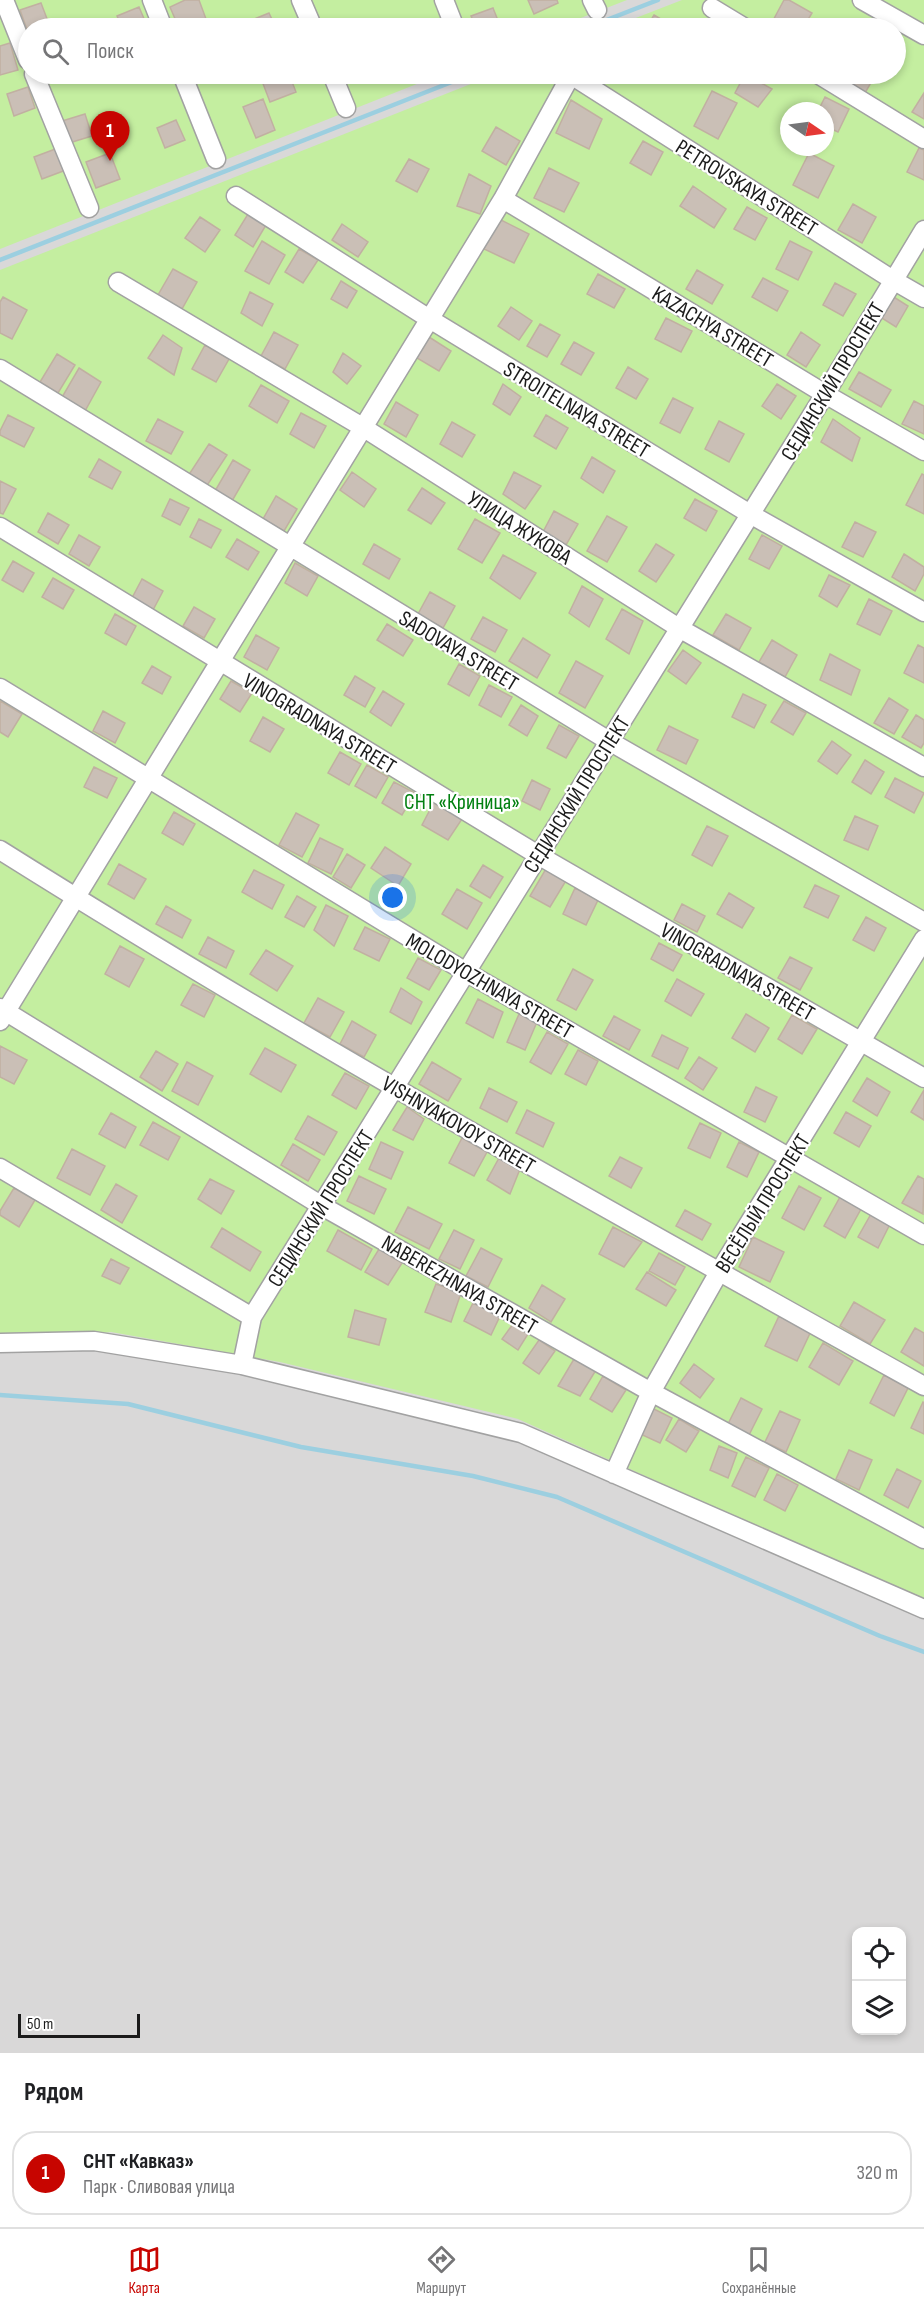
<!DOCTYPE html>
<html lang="ru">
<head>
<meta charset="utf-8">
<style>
	:root { --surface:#fff; --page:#f6f6f6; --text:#202124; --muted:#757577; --line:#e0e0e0; --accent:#c70500 }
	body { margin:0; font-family:"Sofia Sans Condensed",sans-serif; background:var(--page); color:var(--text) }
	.controls { position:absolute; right:18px; bottom:18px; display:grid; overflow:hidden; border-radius:12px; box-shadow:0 3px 9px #0003 }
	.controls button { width:54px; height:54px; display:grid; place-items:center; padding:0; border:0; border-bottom:2px solid var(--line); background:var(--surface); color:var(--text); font:30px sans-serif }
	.compass { position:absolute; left:780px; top:102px; width:54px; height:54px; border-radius:50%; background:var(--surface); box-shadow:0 3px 9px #0003; rotate:103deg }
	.scale { position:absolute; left:18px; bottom:15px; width:122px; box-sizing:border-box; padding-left:6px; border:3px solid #1b1b1b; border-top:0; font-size:16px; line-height:21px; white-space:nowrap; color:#1b1b1b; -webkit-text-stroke:4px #fff; paint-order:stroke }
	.you { position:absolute; left:393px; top:898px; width:21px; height:21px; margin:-15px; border:4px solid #fff; border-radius:50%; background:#1a73e8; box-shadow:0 0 0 9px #1a73e833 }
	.badge { display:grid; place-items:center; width:39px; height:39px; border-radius:50%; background:var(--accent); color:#fff; font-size:20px; font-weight:700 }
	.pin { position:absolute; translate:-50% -50px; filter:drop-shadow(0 2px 3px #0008) }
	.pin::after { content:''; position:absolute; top:32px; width:21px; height:18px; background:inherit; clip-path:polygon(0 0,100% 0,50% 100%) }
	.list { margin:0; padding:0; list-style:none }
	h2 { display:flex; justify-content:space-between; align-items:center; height:78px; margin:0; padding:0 24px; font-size:26px }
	h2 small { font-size:20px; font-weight:400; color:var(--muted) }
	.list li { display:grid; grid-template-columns:39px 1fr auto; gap:18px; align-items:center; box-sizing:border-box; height:84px; margin:0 12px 12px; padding:0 12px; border:2px solid var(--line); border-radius:24px }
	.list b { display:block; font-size:22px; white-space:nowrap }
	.list p { margin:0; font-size:20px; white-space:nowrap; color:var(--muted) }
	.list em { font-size:20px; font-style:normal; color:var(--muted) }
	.icon { flex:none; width:33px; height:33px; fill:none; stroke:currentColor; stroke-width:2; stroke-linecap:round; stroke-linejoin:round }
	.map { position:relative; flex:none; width:924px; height:2053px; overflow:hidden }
	.search { position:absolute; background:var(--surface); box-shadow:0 3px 9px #0003; left:18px; right:18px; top:18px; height:66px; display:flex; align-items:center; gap:15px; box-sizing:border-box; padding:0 21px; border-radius:33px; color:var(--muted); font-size:22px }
	.sheet { height:174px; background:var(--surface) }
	nav { display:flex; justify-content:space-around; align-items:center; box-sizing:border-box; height:84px; border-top:2px solid var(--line); background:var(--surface); font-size:16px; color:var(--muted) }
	nav a { display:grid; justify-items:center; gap:3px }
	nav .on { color:var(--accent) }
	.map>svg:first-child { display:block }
	.residential { fill:#d9d8d8; fill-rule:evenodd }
	.grass { fill:#c4eea0; fill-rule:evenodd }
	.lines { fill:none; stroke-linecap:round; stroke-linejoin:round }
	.stream { stroke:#9ccfe0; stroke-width:4.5 }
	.building { fill:#cabfb6; stroke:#c1b0a1; stroke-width:1.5 }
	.minor-casing { stroke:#a2a2a2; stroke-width:21 }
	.minor { stroke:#fff; stroke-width:18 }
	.labels { text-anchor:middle; stroke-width:4.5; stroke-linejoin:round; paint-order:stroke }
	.street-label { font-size:22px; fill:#1b1b1b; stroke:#fff }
	.park-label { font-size:22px; fill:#028010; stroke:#fff }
</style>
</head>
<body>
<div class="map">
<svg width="924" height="2053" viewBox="0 0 924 2053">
	<rect width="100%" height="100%" fill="#eeeae0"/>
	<path class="residential" d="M0 0H924V2053H0ZM28 28H896V74H28ZM789 111H825V147H789ZM856 1932H902V2030H856Z"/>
	<path class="grass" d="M0 0H627L555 28H28V74H442L0 249Z
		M682 0H924V1601L518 1419 280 1362 111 1332 0 1346V270L496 74H896V28H610ZM789 111H825V147H789Z"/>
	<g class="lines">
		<path class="stream" d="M586 28 658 0
			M0 260 472 74
			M0 1395 128 1404 301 1447 473 1476 557 1497 880 1636 924 1652"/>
	</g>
	<path class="building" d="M185 0H199L206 19 184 28H179L170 7Z
		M528 0H557L558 3 534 14Z
		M784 0H789L812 13 803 28H769Z
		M41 3 49 24 36 28H28V32L20 10Z
		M139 7 148 28H122L117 16Z
		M493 8 501 28H476L471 16Z
		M269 13 276 28H243L242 24Z
		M654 15 676 28H646Z
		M10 43 18 70 0 75V46Z
		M282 74H289L296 92 270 102 262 81Z
		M745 74 772 89 758 107 735 93Z
		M845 74H876L865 93 841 80Z
		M28 87 35 108 14 116 7 94Z
		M712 91 737 103 718 139 694 126Z
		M924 93V119L912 112Z
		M825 97 849 109 838 132 825 126V111H818Z
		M263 99 275 130 256 138 243 107Z
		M571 100 602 119 589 149 556 133Z
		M85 114 92 136 69 143 62 121Z
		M176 120 185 140 165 148 157 128Z
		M496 127 520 141 506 165 482 151Z
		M643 141 663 152 651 175 630 163Z
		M58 148 66 170 42 179 34 157Z
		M919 148 924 150V180L907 172Z
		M110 153 120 179 96 188 86 162Z
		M809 153 834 166 818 198 793 185Z
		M409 159 429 169 417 192 396 181Z
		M549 168 579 183 564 212 534 198Z
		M469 174 491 186 480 214 457 206Z
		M693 186 726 209 714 228 680 206Z
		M853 204 876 217 862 243 838 230Z
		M747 207 767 218 755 240 734 229Z
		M248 214 266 225 253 247 235 235Z
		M200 217 220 230 205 252 185 238Z
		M499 219 529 234 514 263 484 249Z
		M342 224 368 242 358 257 332 240Z
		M262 241 285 255 269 284 245 271Z
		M790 241 812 252 798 280 776 269Z
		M299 249 318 260 303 283 285 272Z
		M173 269 197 282 182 309 158 295Z
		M697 270 723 285 712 304 686 289Z
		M598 274 625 289 614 308 587 294Z
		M763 278 788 291 777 311 752 297Z
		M341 281 357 291 347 308 331 299Z
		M835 283 856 294 843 316 823 305Z
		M250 292 273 304 262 326 241 313Z
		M889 294 908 306 896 327 877 315Z
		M3 297 27 310 12 339 0 333V302Z
		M511 307 532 321 519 340 498 326Z
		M666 318 692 331 681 352 655 339Z
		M540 324 560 335 547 357 527 346Z
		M274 332 298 345 285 369 261 356Z
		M801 332 820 345 806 367 787 355Z
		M163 335 182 348 174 375 148 358Z
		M429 337 451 351 439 371 417 358Z
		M574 342 594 353 581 375 561 364Z
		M205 345 229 359 216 382 192 369Z
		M343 353 361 366 347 384 333 372Z
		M57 354 75 365 58 393 40 382Z
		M628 367 648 379 636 399 616 388Z
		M79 368 101 382 85 411 61 399Z
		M859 372 891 390 881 407 849 389Z
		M503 384 521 397 510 415 493 404Z
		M777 384 796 396 781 419 762 406Z
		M261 385 289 401 277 423 249 406Z
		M673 398 693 408 680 433 660 423Z
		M914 401 924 406V434L902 424Z
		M396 402 418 415 406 437 384 424Z
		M301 413 326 426 314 448 290 434Z
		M8 415 34 428 24 447 0 435V431Z
		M546 415 568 428 556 449 534 436Z
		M158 419 183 432 171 454 146 441Z
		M833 419 860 438 852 461 821 442Z
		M719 421 744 434 729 462 705 449Z
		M452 422 475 435 462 457 440 444Z
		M209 444 227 455 206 487 188 476Z
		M592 457 615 471 603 493 581 478Z
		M99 459 121 472 112 489 89 477Z
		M233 460 250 470 232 501 215 491Z
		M352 472 376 489 364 507 340 490Z
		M514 472 541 486 525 509 503 494Z
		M922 474 924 475V514L906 505Z
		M0 481 16 489 3 514 0 513Z
		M422 488 445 503 431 524 408 510Z
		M276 496 297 509 284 531 263 519Z
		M170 499 189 508 180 525 162 516Z
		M695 499 717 511 706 531 684 518Z
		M554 511 578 524 566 545 543 532Z
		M48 513 69 525 58 544 38 532Z
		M607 516 627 527 607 562 587 551Z
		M199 519 221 530 211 548 190 537Z
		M475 519 500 533 482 563 458 549Z
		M855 522 876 532 863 557 842 547Z
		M79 535 100 547 89 566 69 554Z
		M762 535 782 546 769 569 749 559Z
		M237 539 259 552 248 570 226 557Z
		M374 544 400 559 389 579 363 564Z
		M656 544 674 555 656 582 639 571Z
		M904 554 924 567V574L915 591 892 577Z
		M503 555 536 573 520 599 490 578Z
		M13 561 34 573 23 592 2 580Z
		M295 563 318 576 307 596 285 583Z
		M829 575 850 585 837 607 819 596Z
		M53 578 74 590 63 609 42 597Z
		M142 579 163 591 153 610 132 598Z
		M582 586 603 599 589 627 569 613Z
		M430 592 455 606 443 628 418 614Z
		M869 599 892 611 880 635 857 624Z
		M194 607 215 619 204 638 183 626Z
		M622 609 643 621 629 654 606 639Z
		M115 614 136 626 126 645 105 633Z
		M726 614 751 628 739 650 713 635Z
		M483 617 507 630 495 652 471 639Z
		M387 624 413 640 403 656 377 640Z
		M256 635 279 648 267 670 244 657Z
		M523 638 550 655 537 678 509 661Z
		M772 640 797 655 785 677 759 662Z
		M918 645 924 648V683L904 673Z
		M683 650 701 663 686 684 668 671Z
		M830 654 860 670 851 695 820 680Z
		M576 661 603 676 585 708 559 693Z
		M459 664 480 676 469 696 448 684Z
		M152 666 171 677 162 694 142 683Z
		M355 676 375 688 365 707 344 695Z
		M231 681 252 693 240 712 220 699Z
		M489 685 512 697 501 717 479 705Z
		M383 691 404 704 391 726 370 712Z
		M743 694 766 705 754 728 732 717Z
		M889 698 908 710 894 734 874 723Z
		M0 701 22 714 8 737 0 732Z
		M784 701 806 713 793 735 771 722Z
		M521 705 538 716 527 736 509 725Z
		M103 711 125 723 115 743 93 731Z
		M916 715 924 720V743L921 748 902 737Z
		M263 717 284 729 270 752 250 741Z
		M559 725 579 736 566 758 547 748Z
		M669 726 698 740 686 764 657 750Z
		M832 741 851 755 837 774 818 761Z
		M340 752 361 764 349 785 328 773Z
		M865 760 884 772 871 794 852 782Z
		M367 765 388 777 376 798 355 786Z
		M94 767 117 778 107 798 84 787Z
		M895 778 924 793 914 813 885 797Z
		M532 780 550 789 540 810 522 801Z
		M394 782 415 793 402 815 382 803Z
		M434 802 462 819 448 840 422 825Z
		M174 812 195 824 183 845 162 833Z
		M296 813 319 825 302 857 279 845Z
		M855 816 878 826 868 850 844 840Z
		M707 826 728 836 712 866 692 855Z
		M320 838 343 849 331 874 308 863Z
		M385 847 411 864 398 886 371 868Z
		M347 854 365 865 351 888 333 877Z
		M119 864 146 879 134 899 108 884Z
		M483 865 503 877 490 898 470 886Z
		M547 867 567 879 550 907 530 896Z
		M254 870 284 885 272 909 242 892Z
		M815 885 839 896 828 918 804 907Z
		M575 888 598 900 586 925 563 914Z
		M457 889 482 903 467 929 442 914Z
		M729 893 754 908 742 928 717 914Z
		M297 896 316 907 304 927 285 917Z
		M682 904 705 916 697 932 674 920Z
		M326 905 348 916 334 946 314 930Z
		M166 906 191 920 182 938 156 924Z
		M866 917 886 928 874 951 853 940Z
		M365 927 390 939 379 961 354 949Z
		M208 937 234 951 226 968 199 954Z
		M659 943 682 955 673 971 651 959Z
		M120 946 144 959 129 987 105 974Z
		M266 950 293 966 277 991 250 974Z
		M790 957 812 968 800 990 778 978Z
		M418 958 441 970 429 990 407 978Z
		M573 969 593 980 576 1010 557 1000Z
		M677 979 704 994 691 1016 665 1001Z
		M193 984 215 995 204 1017 181 1005Z
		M401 988 422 1002 411 1024 390 1012Z
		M318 998 344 1012 330 1037 304 1023Z
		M478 999 503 1012 493 1038 466 1023Z
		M519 1014 537 1022 525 1050 507 1042Z
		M746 1014 769 1028 755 1052 732 1038Z
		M792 1015 817 1029 802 1054 778 1039Z
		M614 1016 640 1030 629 1050 603 1036Z
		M352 1021 376 1035 364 1057 340 1044Z
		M547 1032 568 1044 551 1074 530 1062Z
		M662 1035 688 1048 678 1069 652 1056Z
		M0 1046 27 1060 14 1084 0 1077Z
		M265 1048 296 1065 281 1092 250 1074Z
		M578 1050 598 1061 586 1085 565 1074Z
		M156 1051 178 1064 162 1091 140 1077Z
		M699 1057 717 1068 703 1090 685 1078Z
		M187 1062 213 1076 198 1105 172 1091Z
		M432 1062 461 1079 448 1101 419 1084Z
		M345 1073 369 1086 356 1109 332 1095Z
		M867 1078 890 1092 877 1116 853 1101Z
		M756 1087 777 1097 765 1122 744 1112Z
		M489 1088 517 1102 507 1122 480 1108Z
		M924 1090V1120L911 1112Z
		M407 1107 424 1119 413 1140 393 1130Z
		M527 1110 554 1123 543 1147 516 1133Z
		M846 1112 871 1126 859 1147 834 1133Z
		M111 1113 136 1127 125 1148 99 1134Z
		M308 1116 337 1132 324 1155 295 1139Z
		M153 1122 180 1137 168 1160 140 1145Z
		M700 1123 721 1133 710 1158 688 1148Z
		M462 1138 487 1152 474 1176 449 1163Z
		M381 1142 403 1152 391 1179 369 1169Z
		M739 1142 759 1152 747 1177 727 1167Z
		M293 1144 320 1160 308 1181 281 1165Z
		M72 1149 105 1166 90 1195 57 1178Z
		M620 1157 642 1168 631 1188 609 1176Z
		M499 1158 520 1169 510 1194 487 1180Z
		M359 1176 386 1189 374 1214 347 1201Z
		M918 1176 924 1179 923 1214 902 1203Z
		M210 1179 234 1191 221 1214 198 1199Z
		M116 1184 137 1196 122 1223 101 1210Z
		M799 1186 821 1198 804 1230 782 1218Z
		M14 1188 35 1200 19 1227 0 1215V1211Z
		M840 1197 861 1209 845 1238 824 1226Z
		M408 1207 442 1224 429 1249 395 1232Z
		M685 1210 711 1224 702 1240 676 1226Z
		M871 1214 890 1224 878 1248 858 1237Z
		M613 1227 642 1242 624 1267 599 1254Z
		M222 1228 261 1252 250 1271 211 1247Z
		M338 1230 372 1249 361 1270 327 1251Z
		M454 1230 474 1240 460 1269 439 1259Z
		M753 1237 784 1252 770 1282 739 1267Z
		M481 1248 502 1259 488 1287 466 1276Z
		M379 1249 402 1263 388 1285 365 1272Z
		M659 1253 685 1267 675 1285 649 1271Z
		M111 1259 129 1268 120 1284 102 1276Z
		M647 1272 676 1290 666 1306 636 1289Z
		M436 1284 461 1293 451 1322 425 1312Z
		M542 1285 565 1299 551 1322 529 1308Z
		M854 1302 885 1320 870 1344 840 1326Z
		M473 1303 500 1316 491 1335 464 1321Z
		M355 1310 386 1319 379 1345 348 1337Z
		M779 1316 811 1331 797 1361 765 1346Z
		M513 1324 528 1334 518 1350 502 1339Z
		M915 1328 924 1333V1366L901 1352Z
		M539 1340 555 1351 539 1374 523 1363Z
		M823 1343 853 1361 839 1385 809 1367Z
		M574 1359 596 1370 580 1396 558 1386Z
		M694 1364 714 1379 700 1398 680 1383Z
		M884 1375 908 1388 894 1416 870 1403Z
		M603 1376 626 1390 612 1412 590 1399Z
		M741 1398 762 1409 749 1435 728 1424Z
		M923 1402 924 1403V1434L911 1428Z
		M650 1407 672 1418 660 1443 638 1433Z
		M780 1411 800 1420 786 1452 765 1442Z
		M679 1419 699 1431 686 1452 666 1440Z
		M719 1446 737 1453 728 1478 710 1470Z
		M849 1450 872 1460 859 1490 836 1479Z
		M746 1457 769 1468 755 1497 732 1486Z
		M897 1469 921 1481 908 1508 884 1495Z
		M777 1474 798 1485 785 1511 764 1500Z"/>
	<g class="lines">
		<defs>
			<path id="minor" d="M4 0 28 60
				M152 0 163 28
				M301 0 313 28
				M444 0 455 28
				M592 0 597 10
				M862 0 924 35
				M712 8 745 28
				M34 74 89 208
				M182 74 216 159
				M332 74 346 108
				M818 74 924 139
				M236 196 428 318 750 514 924 612
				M503 199 825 394 924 451
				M118 282 364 428 679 628 924 767
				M0 369 609 741 924 922
				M0 527 538 855 924 1078
				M0 688 466 972 924 1235
				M0 850C302 1040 613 1213 924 1386
				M0 1008 322 1206 651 1392 924 1539
				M0 1021 503 199 571 75 893 280 924 298
				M0 1168 252 1317
				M0 1343 94 1341 242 1365 521 1433 924 1609
				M242 1365 252 1317 825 394 924 230
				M614 1474 651 1392 719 1272 924 939"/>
		</defs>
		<use href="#minor" class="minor-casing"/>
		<use href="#minor" class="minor"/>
	</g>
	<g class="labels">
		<g class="street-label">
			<text transform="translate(747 187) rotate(32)" y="8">PETROVSKAYA STREET</text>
			<text transform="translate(713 326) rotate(31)" y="8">KAZACHYA STREET</text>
			<text transform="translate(832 381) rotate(-59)" y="8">СЕДИНСКИЙ ПРОСПЕКТ</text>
			<text transform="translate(577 409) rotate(31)" y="8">STROITELNAYA STREET</text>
			<text transform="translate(520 527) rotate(32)" y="8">УЛИЦА ЖУКОВА</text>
			<text transform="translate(459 650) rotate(31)" y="8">SADOVAYA STREET</text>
			<text transform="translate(320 723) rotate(31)" y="8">VINOGRADNAYA STREET</text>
			<text transform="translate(576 794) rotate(-58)" y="8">СЕДИНСКИЙ ПРОСПЕКТ</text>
			<text transform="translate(738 971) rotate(30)" y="8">VINOGRADNAYA STREET</text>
			<text transform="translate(490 985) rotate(30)" y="8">MOLODYOZHNAYA STREET</text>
			<text transform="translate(459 1124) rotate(30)" y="8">VISHNYAKOVOY STREET</text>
			<text transform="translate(762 1203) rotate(-58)" y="8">ВЕСЁЛЫЙ ПРОСПЕКТ</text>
			<text transform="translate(320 1208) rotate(-58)" y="8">СЕДИНСКИЙ ПРОСПЕКТ</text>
			<text transform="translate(460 1284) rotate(30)" y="8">NABEREZHNAYA STREET</text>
		</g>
		<g class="park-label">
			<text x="462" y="809">СНТ «Криница»</text>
		</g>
	</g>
</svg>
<div class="controls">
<button><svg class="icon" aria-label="locate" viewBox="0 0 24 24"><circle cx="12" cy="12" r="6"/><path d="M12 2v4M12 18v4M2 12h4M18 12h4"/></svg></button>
<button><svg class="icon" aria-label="layers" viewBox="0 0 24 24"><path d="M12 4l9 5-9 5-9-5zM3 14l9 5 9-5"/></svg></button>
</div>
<svg class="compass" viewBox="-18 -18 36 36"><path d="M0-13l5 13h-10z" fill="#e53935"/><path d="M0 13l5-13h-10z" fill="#757577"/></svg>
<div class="scale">50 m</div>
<div class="you"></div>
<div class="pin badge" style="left:110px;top:161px">1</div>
<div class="search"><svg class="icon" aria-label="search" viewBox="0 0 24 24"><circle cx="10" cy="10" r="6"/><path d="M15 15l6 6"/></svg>Поиск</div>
</div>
<section class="sheet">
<h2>Рядом<small></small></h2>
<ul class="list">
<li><span class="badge">1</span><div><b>СНТ «Кавказ»</b><p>Парк · Сливовая улица</p></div><em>320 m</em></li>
</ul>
</section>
<nav>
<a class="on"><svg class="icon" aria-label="map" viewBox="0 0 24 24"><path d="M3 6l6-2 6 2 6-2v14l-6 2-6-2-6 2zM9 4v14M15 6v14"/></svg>Карта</a>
<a><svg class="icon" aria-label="directions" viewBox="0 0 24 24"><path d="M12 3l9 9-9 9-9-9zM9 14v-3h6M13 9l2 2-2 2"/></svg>Маршрут</a>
<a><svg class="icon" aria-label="saved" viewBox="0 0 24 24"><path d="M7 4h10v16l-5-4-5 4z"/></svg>Сохранённые</a>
</nav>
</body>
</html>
